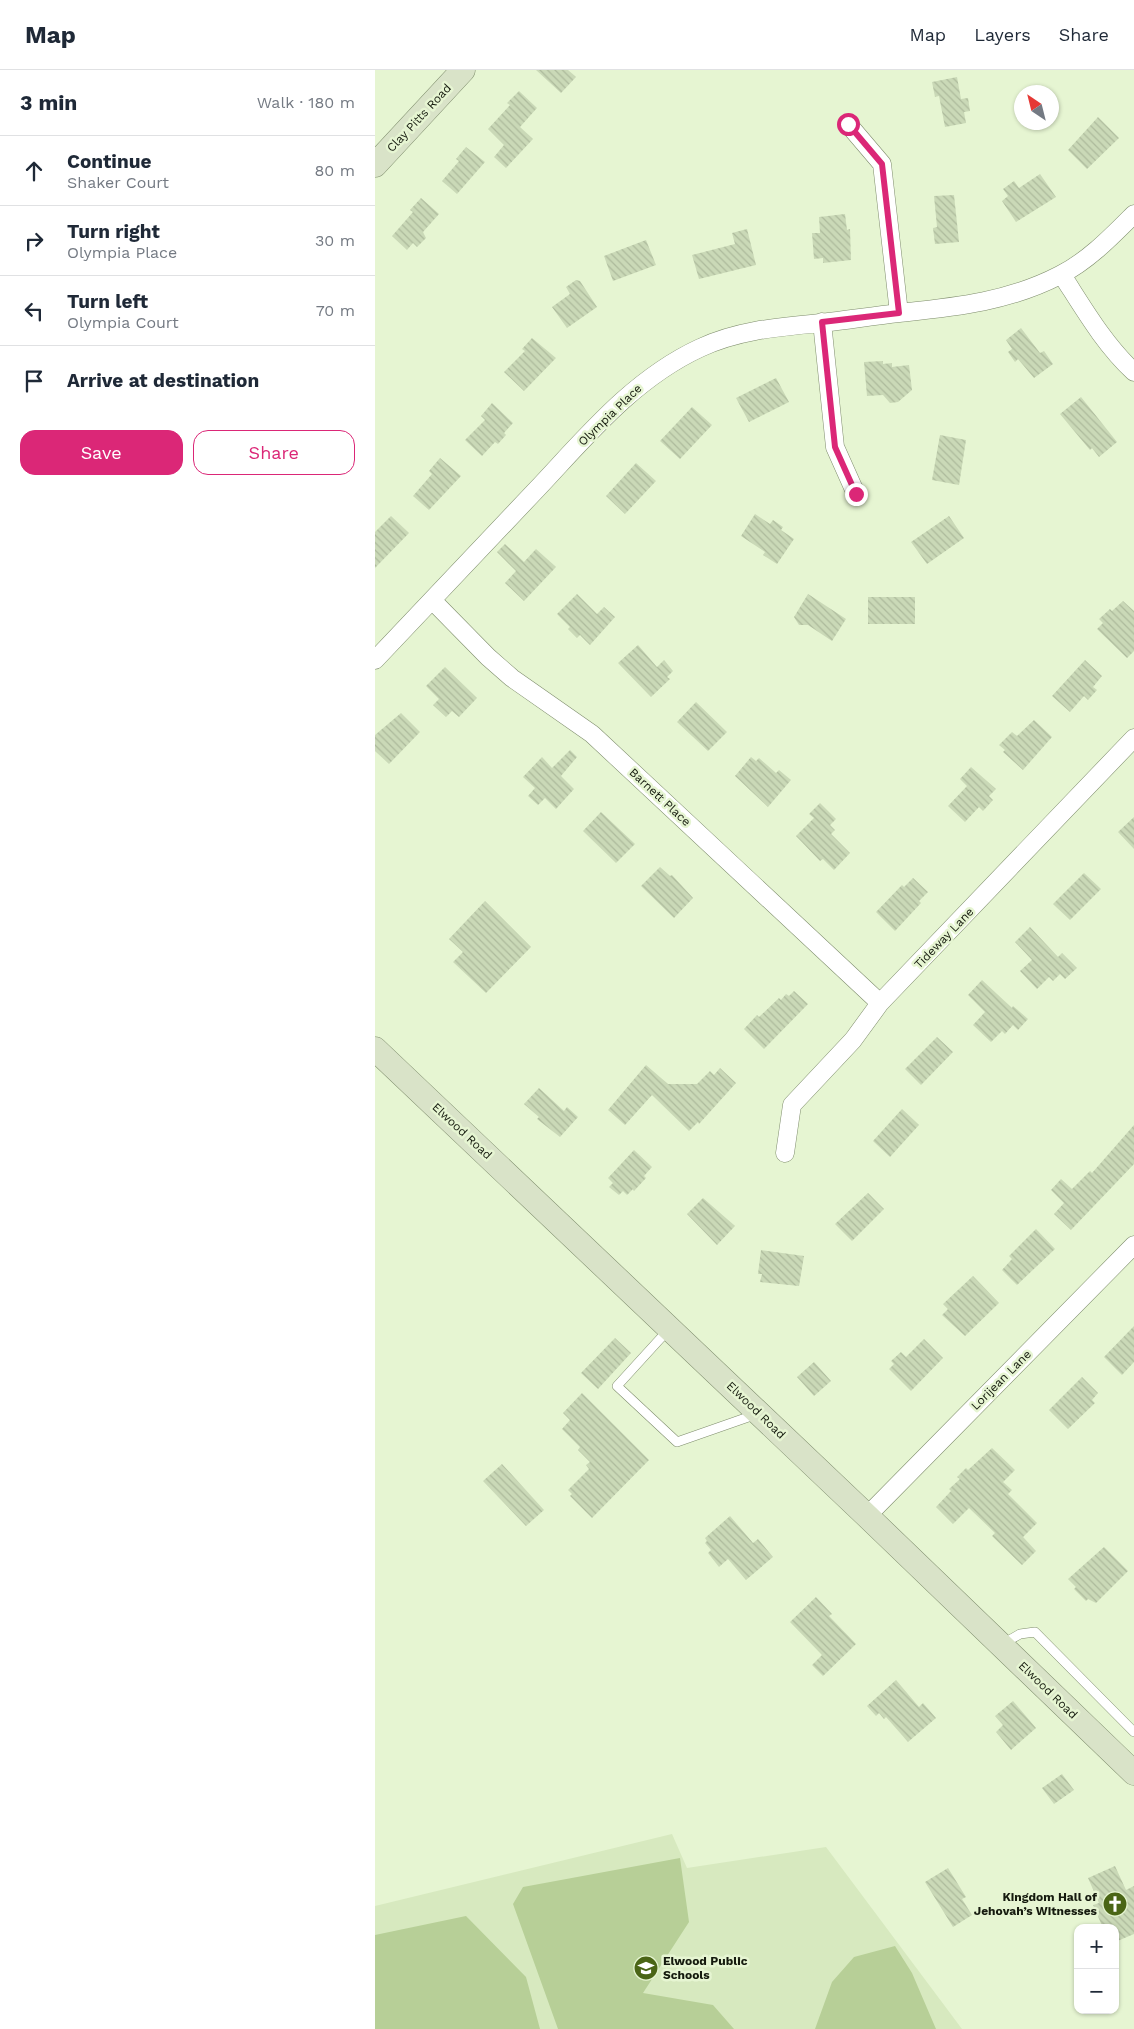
<!DOCTYPE html>
<html lang="en">
<head>
<meta charset="utf-8">
<style>
	:root { --surface:#fff; --page:#f2f2f3; --text:#1f2937; --muted:#747a83; --line:#e0e1e3; --accent:#db2777 }
	body { margin:0; font-family:"Work Sans",sans-serif; background:var(--page); color:var(--text) }
	.controls { position:absolute; right:15px; bottom:15px; display:grid; overflow:hidden; border-radius:10px; box-shadow:0 1px 4px #0004 }
	.controls button { width:45px; height:45px; display:grid; place-items:center; padding:0; border:0; border-bottom:1px solid var(--line); background:var(--surface); color:var(--text); font:25px sans-serif }
	.compass { position:absolute; left:639px; top:15px; width:45px; height:45px; border-radius:50%; background:var(--surface); box-shadow:0 1px 4px #0004; rotate:325deg }
	.stop { position:absolute; width:15px; height:15px; margin:-11px; border:4px solid #db2777; border-radius:50%; background:#fff }
	.stop.end { background:#db2777; border-color:#fff; box-shadow:0 1px 5px #0008 }
	.list { margin:0; padding:0; list-style:none }
	h2 { display:flex; justify-content:space-between; align-items:center; height:65px; margin:0; padding:0 20px; font-size:21px }
	h2 small { font-size:16px; font-weight:400; color:var(--muted) }
	.list li { display:grid; grid-template-columns:32px 1fr auto; gap:15px; align-items:center; box-sizing:border-box; height:70px; padding:0 20px; border-top:1px solid var(--line) }
	.list b { display:block; font-size:19px; white-space:nowrap }
	.list p { margin:0; font-size:16px; white-space:nowrap; color:var(--muted) }
	.list em { font-size:16px; font-style:normal; color:var(--muted) }
	.actions { display:flex; gap:10px; padding:15px 20px }
	.actions a { flex:1; padding:11px 0; border:1px solid var(--accent); border-radius:15px; text-align:center; font-size:18px; color:var(--accent) }
	.actions .main { background:var(--accent); color:#fff }
	.icon { flex:none; width:28px; height:28px; fill:none; stroke:currentColor; stroke-width:2; stroke-linecap:round; stroke-linejoin:round }
	.map { position:relative; flex:none; width:759px; height:1959px; overflow:hidden }
	header { display:flex; align-items:center; gap:30px; box-sizing:border-box; height:70px; padding:0 25px; background:var(--surface); border-bottom:1px solid var(--line) }
	header strong { font-size:24px }
	nav { display:flex; gap:28px; margin-inline-start:auto; font-size:18px }
	main { display:flex }
	aside { flex:1; background:var(--surface) }
	.map>svg:first-child { display:block }
	.built { fill:#d7e9bf }
	.grass { fill:#b7cf97 }
	.building { fill:url(#building-back-hatch) }
	.lines { fill:none; stroke-linecap:round; stroke-linejoin:round }
	.lane-casing { stroke:#7e8c6c; stroke-width:10 }
	.street-casing { stroke:#7e8c6c; stroke-width:19 }
	.secondary-casing { stroke:#7e8c6c; stroke-width:25 }
	.lane { stroke:#fff; stroke-width:9 }
	.street { stroke:#fff; stroke-width:18 }
	.secondary { stroke:#d9e3c8; stroke-width:24 }
	.route { stroke:#db2777; stroke-width:6 }
	.labels { text-anchor:middle; stroke-width:5; stroke-linejoin:round; paint-order:stroke }
	.street-label { font-size:12px; fill:#151a0e; stroke:#e6f5d2 }
	.poi-label { font-size:12px; font-weight:bold; fill:#151a0e; stroke:#e6f5d2; text-anchor:end }
</style>
</head>
<body>
<header>
<strong>Map</strong>
<nav><a>Map</a><a>Layers</a><a>Share</a></nav>
</header>
<main>
<aside>
<h2>3 min<small>Walk · 180 m</small></h2>
<ul class="list">
<li><svg class="icon" aria-label="ahead" viewBox="0 0 24 24"><path d="M12 20V5M6 11l6-6 6 6"/></svg><div><b>Continue</b><p>Shaker Court</p></div><em>80 m</em></li>
<li><svg class="icon" aria-label="right" viewBox="0 0 24 24"><path d="M7 20v-9h11M14 6l5 5-5 5"/></svg><div><b>Turn right</b><p>Olympia Place</p></div><em>30 m</em></li>
<li><svg class="icon" aria-label="left" viewBox="0 0 24 24"><path d="M17 20v-9H6M10 6l-5 5 5 5"/></svg><div><b>Turn left</b><p>Olympia Court</p></div><em>70 m</em></li>
<li><svg class="icon" aria-label="arrive" viewBox="0 0 24 24"><path d="M6 21V4h12l-3 4 3 4H6"/></svg><div><b>Arrive at destination</b></div></li>
</ul>
<div class="actions"><a class="main">Save</a><a>Share</a></div>
</aside>
<div class="map">
<svg width="759" height="1959" viewBox="0 0 759 1959">
	<defs>
		<pattern id="building-back-hatch" width="6" height="6" patternUnits="userSpaceOnUse" patternTransform="scale(1.25)"><rect width="6" height="6" fill="#cad9b7"/><path d="M-1 5l2 2M0 0l6 6M5-1l2 2" fill="none" stroke="#adba9c"/></pattern>
	</defs>
	<rect width="100%" height="100%" fill="#e6f5d2"/>
	<path class="built" d="M297 1764 312 1798 451 1777 587 1959H0V1836Z"/>
	<path class="grass" d="M305 1788 314 1852 268 1923 338 1935 359 1959H183L138 1834 148 1817Z
		M91 1846 151 1907 165 1959H0V1865Z
		M520 1876 537 1903 561 1959H440L457 1912 479 1887Z"/>
	<path class="building" d="M161 0H193L201 7 186 23Z
		M582 7 586 29 593 28 595 41 589 42 591 53 570 57 564 26 560 27 557 12Z
		M144 21 162 38 145 57 158 69 131 98 119 87 129 75 113 59 135 35 132 33Z
		M723 47 744 68 712 99 693 80Z
		M91 77 110 92 82 124 67 111 84 91 81 89Z
		M665 104 681 127 641 152 627 131 633 126 628 119 639 111 644 118Z
		M579 125 584 172 560 174 558 158 562 157 559 126Z
		M46 128 64 144 48 162 51 168 42 177 38 173 32 180 17 166 38 142 35 140Z
		M470 144 472 160 475 159 476 190 448 193V188L439 189 437 163H445L444 147Z
		M372 159 381 195 324 209 317 185 360 174 357 163Z
		M271 170 281 195 238 211 229 186Z
		M201 210 205 211 222 237 192 258 177 237 195 224 191 217Z
		M646 258 665 283 669 281 678 294 659 308 643 289 640 292 633 282 637 279 631 270Z
		M157 268 181 288 149 321 129 302 150 281 147 279Z
		M508 291V294L517 293V297L534 295 537 320 523 332 515 333 508 325 492 326 489 292Z
		M401 308 414 332 374 352 361 328Z
		M706 327 742 372 724 387 717 378 715 380 685 344Z
		M117 333 138 353 129 363 131 365 123 374 120 372 107 386 90 370 110 350 106 346Z
		M317 337 337 355 305 389 285 371Z
		M565 365 591 370 584 415 557 410Z
		M65 388 86 406 54 440 38 426 57 404 54 401Z
		M261 393 281 411 250 444 231 426Z
		M380 444 395 454 398 450 408 457 406 460 419 469 402 494 388 485 390 482 366 466Z
		M16 446 34 463 0 498V462Z
		M574 446 589 468 552 494 536 472Z
		M130 474 149 492 161 479 181 497 149 531 130 513 141 501 122 482Z
		M202 524 222 544 229 537 240 547 215 575 205 565 202 568 193 559 195 557 182 544Z
		M433 524 471 549 457 571 433 555H424L419 547Z
		M493 527H540V554H493Z
		M748 531 759 541V581L752 588 722 559 728 553 724 549 735 539 737 541Z
		M263 575 282 597 289 590 298 601 292 607 295 609 276 627 243 593Z
		M710 590 727 606 718 617 722 620 713 630 709 626 695 642 677 626Z
		M70 597 102 628 84 647 77 641 71 647 58 635 64 629 51 616Z
		M321 632 352 662 333 681 302 652Z
		M26 643 45 662 14 694 0 681V665Z
		M659 650 677 667 648 700 628 682 630 680 624 675 637 662 642 666Z
		M195 680 202 687 186 706 199 719 181 739 170 728 163 735 153 726 160 718 148 707 167 687 177 698Z
		M376 687 381 691 384 688 401 703 404 700 416 710 393 737 360 706Z
		M596 697 621 719 614 726 618 730 608 741 604 737 590 752 573 736 592 716 585 709Z
		M445 733 461 749 455 755 460 760 456 764 475 783 459 800 448 789 445 791 421 766 439 748 434 744Z
		M226 742 260 774 241 793 208 761Z
		M759 747V779L743 762Z
		M285 797 295 806 297 805 318 828 299 848 266 816Z
		M709 803 726 819 695 850 678 834Z
		M538 808 553 822 544 831 546 833 520 861 501 842 527 815 529 817Z
		M110 831 156 877 111 923 78 892 88 882 74 869Z
		M655 857 683 887 687 883 702 898 690 909 685 904 678 911 674 907 662 919 645 901 657 890 640 872Z
		M607 910 637 938 638 936 653 949 643 960 638 955 630 964 627 961 616 972 598 955 610 942 593 925Z
		M419 921 433 934 389 979 369 959 382 945 384 947 404 928 406 930 411 924 414 926Z
		M562 967 578 982 546 1015 530 999Z
		M271 995 293 1014H322L335 1001 339 1005 345 998 361 1013 324 1054 323 1052 314 1061 277 1025 250 1055 233 1040Z
		M164 1018 189 1041 192 1037 203 1047 185 1067 162 1049 164 1047 149 1034Z
		M527 1039 544 1055 515 1087 498 1071Z
		M759 1055V1094L696 1160 679 1144 689 1133 676 1120 686 1109 697 1119 715 1101 717 1103Z
		M259 1080 277 1097 269 1106 271 1108 259 1121 258 1119 252 1125 248 1121 244 1125 234 1117 238 1113 233 1108Z
		M493 1123 509 1139 477 1171 460 1154Z
		M328 1128 360 1156 342 1175 312 1144Z
		M661 1159 680 1179 642 1215 627 1200 637 1189 634 1186Z
		M386 1180 429 1186 424 1216 385 1212 387 1204H383Z
		M598 1206 624 1233 590 1266 567 1245 573 1239 568 1234Z
		M759 1256V1292L747 1305 729 1287Z
		M240 1268 256 1283 223 1319 206 1303Z
		M549 1269 568 1288 536 1321 514 1299 519 1294 516 1291 526 1282 531 1287Z
		M439 1292 456 1311 439 1326 422 1307Z
		M707 1307 723 1323 717 1330 720 1333 693 1359 674 1340Z
		M207 1323 274 1390 217 1448 195 1426 197 1424 193 1420 214 1399 211 1395 215 1392 203 1380 205 1377 187 1359 195 1350 188 1343Z
		M617 1378 640 1400 628 1412 637 1420 633 1424 662 1453 648 1467 661 1481 647 1495 617 1466 620 1463 594 1438 578 1454 561 1437 576 1421 574 1419 585 1409 582 1407 591 1398 593 1400Z
		M127 1394 169 1440 151 1456 108 1411Z
		M355 1446 378 1473 383 1469 398 1487 371 1510 353 1489 344 1497 333 1483 336 1480 330 1473 332 1471 330 1468Z
		M729 1477 753 1501 721 1533 713 1529 711 1531 699 1519 701 1517 693 1509Z
		M441 1527 457 1544 454 1546 481 1574 448 1606 437 1595 447 1585 415 1552Z
		M521 1610 544 1637 548 1633 561 1648 533 1672 511 1647 509 1649 504 1643 501 1646 492 1636Z
		M638 1631 661 1658 636 1680 621 1662 628 1655 620 1646Z
		M687 1704 699 1720 679 1734 667 1718Z
		M740 1796 751 1820 759 1816V1864L740 1872V1858H728L718 1835 724 1833 713 1808Z
		M573 1798 591 1827 587 1829 597 1845 578 1857 550 1812Z"/>
	<g class="lines">
		<defs>
			<path id="lane" d="M294 1259 242 1316 302 1372 382 1344
				M626 1575 645 1564 660 1562 759 1662"/>
			<path id="street" d="M473 54 507 94 524 243
				M687 205C709 239 729 274 759 302
				M447 252 460 377 481 424
				M57 530 113 587 137 608 217 664 505 933
				M0 590C54 533 108 476 162 419 211 367 258 309 325 278 363 260 404 257 446 253 472 250 498 246 524 243 580 237 633 232 685 205 713 191 737 166 759 144
				M410 1083 417 1035 478 970 505 933 759 668
				M492 1446 759 1175"/>
			<path id="secondary" d="M0 95 88 0
				M0 979 492 1446 759 1703"/>
		</defs>
		<use href="#lane" class="lane-casing"/>
		<use href="#street" class="street-casing"/>
		<use href="#secondary" class="secondary-casing"/>
		<use href="#lane" class="lane"/>
		<use href="#street" class="street"/>
		<use href="#secondary" class="secondary"/>
	</g>
	<g class="lines">
		<path class="route" d="M473 54 507 94 524 243 447 252 460 377 481 424"/>
	</g>
	<defs>
		<symbol id="church-disc" viewBox="-11 -11 22 22"><circle r="9.5" fill="#4a6516" stroke="#e6f5d2"/><path d="M-1.2-6h2.4v3.5h3.3v2.4h-3.3V6h-2.4V-.1h-3.3v-2.4h3.3Z" fill="#fff"/></symbol>
		<symbol id="school-disc" viewBox="-11 -11 22 22"><circle r="9.5" fill="#4a6516" stroke="#e6f5d2"/><path d="M0-5L7-2L0 1L-7-2ZM-4 1L0 2.5L4 1V4Q0 6-4 4Z" fill="#fff"/></symbol>
	</defs>
	<g fill-rule="evenodd">
		<use href="#church-disc" x="726" y="1820" width="28" height="28"/>
		<use href="#school-disc" x="257" y="1884" width="28" height="28"/>
	</g>
	<g class="labels">
		<g class="street-label">
			<text transform="translate(44 48) rotate(-47)" y="4">Clay Pitts Road</text>
			<text transform="translate(235 345) rotate(-44)" y="4">Olympia Place</text>
			<text transform="translate(285 727) rotate(43)" y="4">Barnett Place</text>
			<text transform="translate(569 868) rotate(-46)" y="4">Tideway Lane</text>
			<text transform="translate(87 1061) rotate(43)" y="4">Elwood Road</text>
			<text transform="translate(626 1310) rotate(-45)" y="4">Lorijean Lane</text>
			<text transform="translate(381 1340) rotate(44)" y="4">Elwood Road</text>
			<text transform="translate(673 1620) rotate(44)" y="4">Elwood Road</text>
		</g>
		<g class="poi-label">
			<text x="722" y="1831">Kingdom Hall of<tspan x="722" dy="14">Jehovah’s Witnesses</tspan></text>
			<text x="288" y="1895" text-anchor="start">Elwood Public<tspan x="288" dy="14">Schools</tspan></text>
		</g>
	</g>
</svg>
<div class="controls">
<button>+</button>
<button>−</button>
</div>
<svg class="compass" viewBox="-18 -18 36 36"><path d="M0-13l5 13h-10z" fill="#e53935"/><path d="M0 13l5-13h-10z" fill="#747a83"/></svg>
<div class="stop" style="left:473px;top:54px"></div>
<div class="stop end" style="left:481px;top:424px"></div>
</div>
</main>
</body>
</html>
